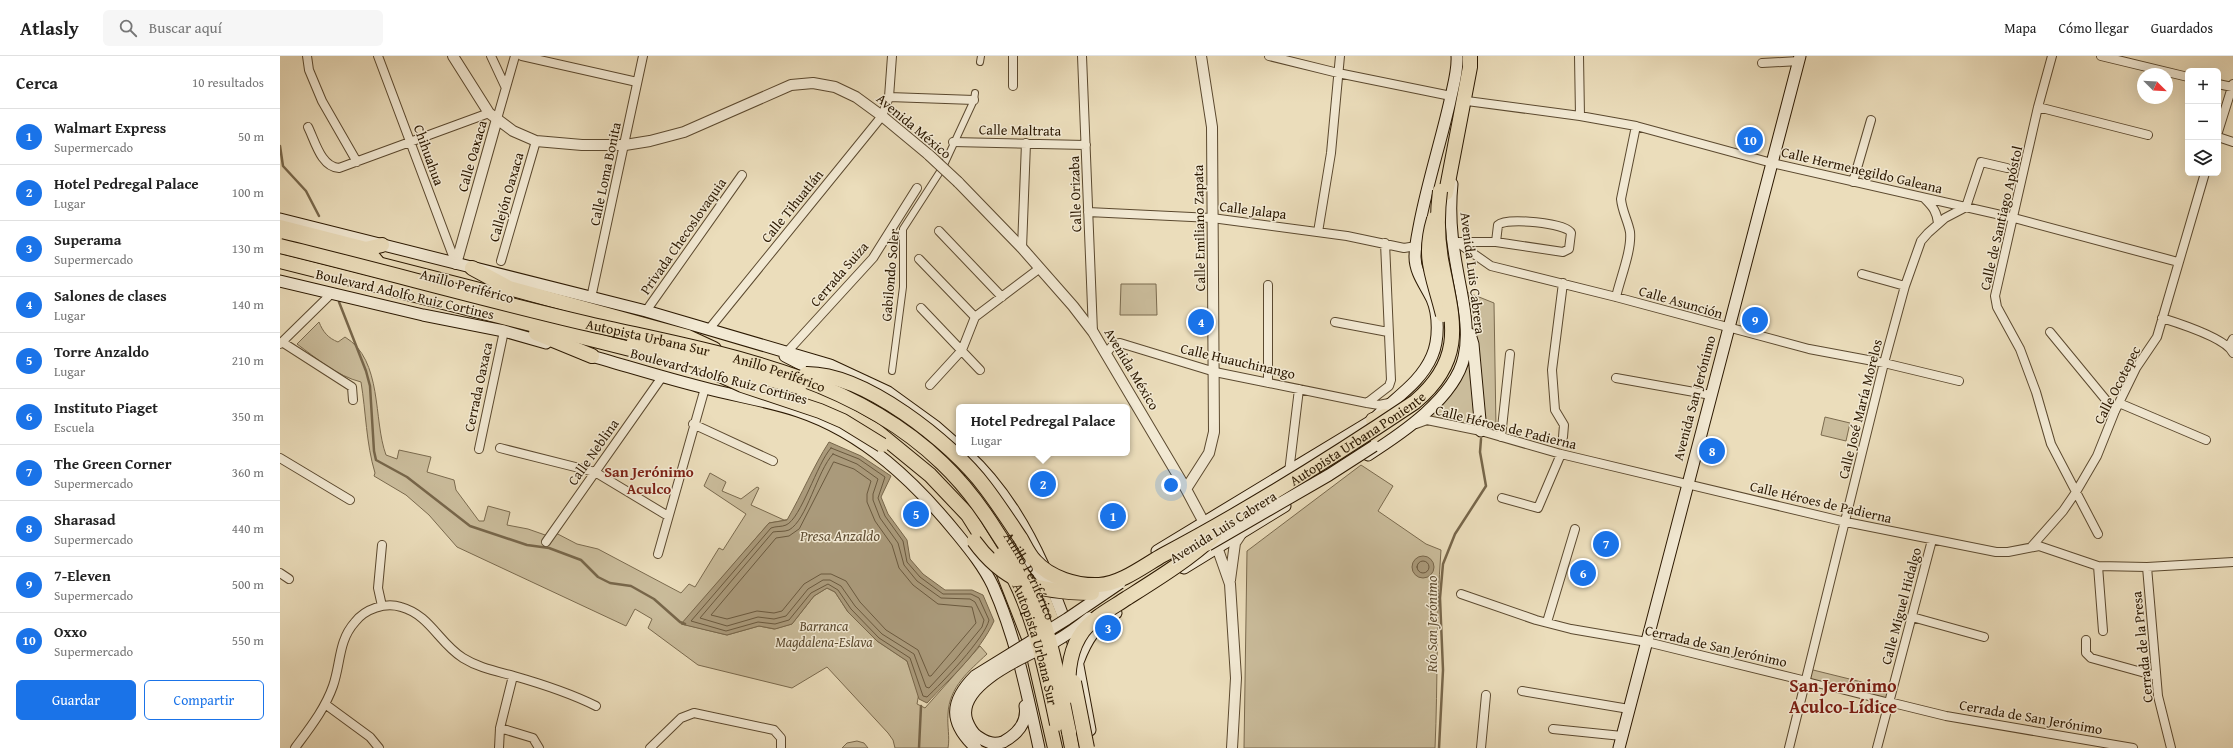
<!DOCTYPE html>
<html lang="es">
<head>
<meta charset="utf-8">
<style>
	:root { --surface:#fff; --page:#f6f6f6; --text:#222; --muted:#767676; --line:#e0e0e0; --accent:#1a73e8 }
	body { margin:0; font-family:"Gentium Book Plus",serif; background:var(--page); color:var(--text) }
	.controls { position:absolute; right:12px; top:12px; display:grid; overflow:hidden; border-radius:6px; box-shadow:0 4px 16px #0002 }
	.controls button { width:36px; height:36px; display:grid; place-items:center; padding:0; border:0; border-bottom:1px solid var(--line); background:var(--surface); color:var(--text); font:20px sans-serif }
	.compass { position:absolute; left:1857px; top:12px; width:36px; height:36px; border-radius:50%; background:var(--surface); box-shadow:0 4px 16px #0002; rotate:114deg }
	.you { position:absolute; left:891px; top:429px; width:14px; height:14px; margin:-10px; border:3px solid #fff; border-radius:50%; background:#1a73e8; box-shadow:0 0 0 6px #1a73e833 }
	.badge { display:grid; place-items:center; width:26px; height:26px; border-radius:50%; background:var(--accent); color:#fff; font-size:13px; font-weight:700 }
	.pin { position:absolute; translate:-50% -50%; border:2px solid #fff; box-shadow:0 1px 4px #0006 }
	.popup { position:absolute; left:676px; top:348px; width:174px; height:52px; box-sizing:border-box; display:grid; place-content:center; border-radius:6px; background:var(--surface); filter:drop-shadow(0 1px 3px #0005); font-size:13px; white-space:nowrap; color:var(--muted) }
	.popup b { font-size:15px; color:var(--text) }
	.popup::after { content:''; position:absolute; left:50%; top:100%; margin-left:-8px; border:8px solid transparent; border-top-color:var(--surface) }
	.list { margin:0; padding:0; list-style:none }
	h2 { display:flex; justify-content:space-between; align-items:center; height:52px; margin:0; padding:0 16px; font-size:17px }
	h2 small { font-size:13px; font-weight:400; color:var(--muted) }
	.list li { display:grid; grid-template-columns:26px 1fr auto; gap:12px; align-items:center; box-sizing:border-box; height:56px; padding:0 16px; border-top:1px solid var(--line) }
	.list b { display:block; font-size:15px; white-space:nowrap }
	.list p { margin:0; font-size:13px; white-space:nowrap; color:var(--muted) }
	.list em { font-size:13px; font-style:normal; color:var(--muted) }
	.actions { display:flex; gap:8px; padding:12px 16px }
	.actions a { flex:1; padding:9px 0; border:1px solid var(--accent); border-radius:6px; text-align:center; font-size:14px; color:var(--accent) }
	.actions .main { background:var(--accent); color:#fff }
	.icon { flex:none; width:22px; height:22px; fill:none; stroke:currentColor; stroke-width:2; stroke-linecap:round; stroke-linejoin:round }
	.map { position:relative; flex:none; width:1953px; height:692px; overflow:hidden }
	header { display:flex; align-items:center; gap:24px; box-sizing:border-box; height:56px; padding:0 20px; background:var(--surface); border-bottom:1px solid var(--line) }
	header strong { font-size:19px }
	nav { display:flex; gap:22px; margin-inline-start:auto; font-size:14px }
	.search { width:280px; height:36px; background:var(--page); display:flex; align-items:center; gap:10px; box-sizing:border-box; padding:0 14px; border-radius:6px; color:var(--muted); font-size:15px }
	main { display:flex }
	aside { flex:1; background:var(--surface) }
	.map>svg:first-child { display:block }
	.green { fill:#cabc9b; stroke:#7a6a4e }
	.water { fill:#aa9a7b; stroke:#77664a }
	.lines { fill:none; stroke-linecap:round; stroke-linejoin:round }
	.shore { stroke:#6a593e; stroke-width:1 }
	.stream { stroke:#77664a; stroke-width:2.5 }
	.pedestrian-casing { stroke:#5b492f; stroke-width:8 }
	.minor-casing { stroke:#5b492f; stroke-width:10 }
	.tertiary-casing { stroke:#5b492f; stroke-width:12 }
	.secondary-casing { stroke:#2b1800; stroke-width:13 }
	.motorway-casing { stroke:#2b1800; stroke-width:16 }
	.pedestrian { stroke:#f2e9d3; stroke-width:6 }
	.minor { stroke:#f2e9d3; stroke-width:8 }
	.tertiary { stroke:#f2e9d3; stroke-width:10 }
	.secondary { stroke:#f2e9d3; stroke-width:11 }
	.motorway { stroke:#ebddbb; stroke-width:14 }
	.tertiary-bridge-casing { stroke:#5b492f; stroke-width:12; stroke-linecap:butt }
	.secondary-bridge-casing { stroke:#2b1800; stroke-width:13; stroke-linecap:butt }
	.motorway-bridge-casing { stroke:#2b1800; stroke-width:16; stroke-linecap:butt }
	.tertiary-bridge { stroke:#f2e9d3; stroke-width:10 }
	.secondary-bridge { stroke:#f2e9d3; stroke-width:11 }
	.motorway-bridge { stroke:#ebddbb; stroke-width:14 }
	.labels { text-anchor:middle; stroke-width:3; stroke-linejoin:round; paint-order:stroke }
	.street-label { font-size:14px; fill:#2b1800; stroke:#f2e9d3 }
	.park-label { font-size:14px; font-style:italic; fill:#5b492e; stroke:#f2e9d3 }
	.neighbourhood-label { font-size:15px; font-weight:bold; fill:#7a1f14; stroke:#f2e9d3 }
	.water-label { font-size:15px; font-style:italic; fill:#5e4c31; stroke:#f2e9d3 }
	.district-label { font-size:18px; font-weight:bold; fill:#7a1f14; stroke:#f2e9d3 }
</style>
</head>
<body>
<header>
<strong>Atlasly</strong>
<div class="search"><svg class="icon" aria-label="search" viewBox="0 0 24 24"><circle cx="10" cy="10" r="6"/><path d="M15 15l6 6"/></svg>Buscar aquí</div>
<nav><a>Mapa</a><a>Cómo llegar</a><a>Guardados</a></nav>
</header>
<main>
<aside>
<h2>Cerca<small>10 resultados</small></h2>
<ul class="list">
<li><span class="badge">1</span><div><b>Walmart Express</b><p>Supermercado</p></div><em>50 m</em></li>
<li><span class="badge">2</span><div><b>Hotel Pedregal Palace</b><p>Lugar</p></div><em>100 m</em></li>
<li><span class="badge">3</span><div><b>Superama</b><p>Supermercado</p></div><em>130 m</em></li>
<li><span class="badge">4</span><div><b>Salones de clases</b><p>Lugar</p></div><em>140 m</em></li>
<li><span class="badge">5</span><div><b>Torre Anzaldo</b><p>Lugar</p></div><em>210 m</em></li>
<li><span class="badge">6</span><div><b>Instituto Piaget</b><p>Escuela</p></div><em>350 m</em></li>
<li><span class="badge">7</span><div><b>The Green Corner</b><p>Supermercado</p></div><em>360 m</em></li>
<li><span class="badge">8</span><div><b>Sharasad</b><p>Supermercado</p></div><em>440 m</em></li>
<li><span class="badge">9</span><div><b>7-Eleven</b><p>Supermercado</p></div><em>500 m</em></li>
<li><span class="badge">10</span><div><b>Oxxo</b><p>Supermercado</p></div><em>550 m</em></li>
</ul>
<div class="actions"><a class="main">Guardar</a><a>Compartir</a></div>
</aside>
<div class="map">
<svg width="1953" height="692" viewBox="0 0 1953 692">
	<rect width="100%" height="100%" fill="#ebddbb"/>
	<filter id="stains"><feTurbulence type="fractalNoise" baseFrequency=".005" numOctaves="4"/><feColorMatrix values="0 0 0 0 .2 0 0 0 0 .09 0 0 0 0 .02 0 0 0 .5 -.17"/></filter>
	<radialGradient id="worn" r=".72"><stop offset=".6" stop-color="#630" stop-opacity="0"/><stop offset="1" stop-color="#630" stop-opacity=".3"/></radialGradient>
	<path class="green" d="M841 228H876L877 259H840Z
		M1179 233 1214 247 1216 372H1201L1147 363C1164 338 1186 305 1185 273 1184 260 1181 246 1179 233Z
		M39 266C43 276 48 282 58 286L65 281C103 304 93 364 106 399L117 403 119 394 151 401 147 416 174 424 176 434 199 465H204L208 450 230 456 227 469 248 473 268 480 272 475 297 488 318 493 401 537 409 528 415 531 439 492 443 494 466 458 424 430 430 417 446 426 442 435 461 443 477 431 479 432 471 449 504 464H507L489 467 402 568 447 579 479 570 494 573 512 568 534 540 547 532 555 536 568 556 597 585 627 605 639 637 637 648 645 652 700 590 707 598C689 615 669 631 668 658 667 670 670 681 668 692H615L613 684 608 677 547 611 512 632 418 609 368 572 372 563 355 553 346 570 177 491 149 459 126 439 94 420 95 417C86 387 86 356 81 326 57 320 36 302 17 288Z
		M1545 361 1570 367 1566 385 1541 379Z
		M1081 409 1113 430 1098 455 1146 488 1161 494C1156 560 1158 626 1155 692H964L967 495Z
		M1525 612 1610 633 1604 646 1522 628Z
		M577 685 584 687 588 692H562L567 687Z"/>
	<path class="water" d="M549 386 581 400 611 420 601 441 608 458 627 484 630 503 643 518 665 534H692L703 539 714 565C700 596 670 622 647 647L639 643 627 605 597 585 568 556 555 536 547 532 534 540 512 568 495 573 479 570 447 579 401 568 489 467 507 464C522 438 533 411 549 386Z
		M1132 511a11 11 0 1 1 22 0a11 11 0 1 1-22 0Z"/>
	<g class="lines">
		<path class="shore" d="M551 392 579 403 605 421 598 442 605 460 623 485 627 506 640 521 663 538H691L699 542 709 564C705 582 661 628 647 641L643 640 630 602 599 582 571 553 558 534 548 528 531 537 509 564 495 568 478 566 446 575 411 565 491 472C496 470 502 471 506 469 521 463 537 407 551 392Z
			M553 398 577 408 598 423 593 438V444L600 462 618 487 624 509 637 525 661 542 690 543 695 546 704 564 702 571 675 604 649 632 646 631 634 598 602 578 575 550 561 530 550 524H543L528 533 506 560 494 563 478 561 447 570 420 562 493 476C498 475 504 476 509 474 527 464 537 415 553 398Z
			M554 406 574 413 591 425 587 438V446L595 465 612 489 619 512 633 529 658 548 692 551 696 567 651 620H649L638 594 606 574 580 546 566 525 551 518H541L524 528 502 555 494 557 477 555 447 563 431 559 496 482 509 480 519 473Z
			M1137 511a6 6 0 1 1 12 0a6 6 0 1 1-12 0Z"/>
		<path class="stream" d="M0 90 3 110 26 135 39 160
			M59 246 86 315 90 330 94 395 96 404 127 421 190 470 247 489 269 492 301 504 318 521 330 527 351 530 374 543 400 566 405 568
			M639 692 641 650
			M1159 692 1163 614 1160 542 1163 508 1175 478 1206 430 1200 396 1201 383"/>
		<defs>
			<path id="pedestrian" d="M700 6 701 0
				M612 315 623 231V173L663 111 694 44 695 37
				M1526 625 1609 646"/>
			<path id="minor" d="M27 0 29 14 42 45 77 106
				M98 0 176 208
				M211 0 225 30
				M242 0 357 26
				M733 0V30
				M802 0 813 276
				M989 0 1058 17 1171 40
				M1299 0 1300 60
				M1772 0 1758 51 1715 240 1717 251 1740 293 1756 336 1771 388 1818 478
				M1821 0 1908 21
				M1482 7 1519 5
				M1938 28 1952 31
				M609 41 694 44
				M1187 45 1300 60 1356 70 1492 107 1734 162 1898 206
				M1758 51 1868 79
				M217 63 235 0
				M28 71C35 85 41 111 59 112L209 57
				M1938 76 1953 28
				M1938 81 1953 86
				M673 86 806 89
				M1573 126 1591 64
				M1645 143C1653 151 1657 156 1658 167
				M1686 151 1701 106 1727 112
				M808 156 932 162 1067 180 1124 192 1136 190
				M659 175 722 241
				M1038 176 1051 97 1060 0
				M1171 182 1211 210 1336 241 1529 293 1604 307 1679 325
				M1177 186H1216L1283 196 1289 193 1291 177C1287 167 1226 161 1218 169L1216 186
				M742 192 746 87
				M639 203 695 261
				M221 205 256 85
				M1582 218 1625 230
				M988 229V327
				M1336 241C1340 223 1352 194 1350 176 1348 165 1342 155 1341 143L1356 70
				M311 242 363 0
				M641 252 700 314
				M366 255 462 119
				M1882 262C1898 267 1946 282 1953 297
				M1055 266 1108 276
				M430 272 602 60 609 41 612 0
				M1770 276 1835 355
				M2 286 72 331 73 344
				M0 288 52 237
				M1949 290 1953 283
				M508 295 593 202 637 132
				M827 296 834 288 840 287 935 316 1087 347 1099 349 1109 347
				M1336 322 1431 339
				M650 329 682 294 695 261 760 212
				M1087 347 1109 330 1111 324 1105 187
				M1839 347 1926 384
				M413 368 493 405
				M1136 368 1147 364 1201 375 1281 398 1566 466 1716 496H1728L1759 490 1818 510 1867 511 1953 506
				M1221 381 1230 298
				M1283 381 1284 369 1275 354 1272 314 1283 227
				M220 392 315 416 388 460
				M199 393 224 275
				M0 402 70 444
				M1009 416 1019 333
				M1222 442 1258 452 1281 398
				M266 486 382 321
				M1752 490 1783 455 1796 436 1817 400 1835 355 1856 312 1877 281 1925 117
				M378 498 425 332
				M1818 510 1823 575
				M1867 511 1878 640 1891 692
				M0 517 9 523
				M1181 538 1256 564 1291 573 1367 586 1526 625
				M102 550 98 532 102 489
				M1632 561 1704 581
				M1267 566 1295 473
				M1806 584V597L1811 602 1876 620
				M1242 635 1349 653
				M1609 646 1666 660 1853 692
				M45 648 90 681 99 692
				M220 672 253 682 259 692
				M1273 673 1342 680
				M15 692C29 673 45 653 53 630 61 607 58 585 75 566 85 553 105 546 121 551 150 559 159 587 183 602 199 612 216 615 234 620 262 628 290 637 316 650
				M219 692 220 672 233 620
				M370 692 401 662 414 657 494 674 501 682V692
				M1201 692 1206 639
				M1509 692 1604 307 1625 230 1641 185 1648 177 1665 162 1686 151
				M1597 692 1652 484"/>
			<path id="tertiary" d="M173 0 209 57 233 75 256 85 302 89H345L370 85 404 76 511 29 533 27 555 31 576 41 602 60 649 99
				M678 126 742 192 793 250 813 276 906 433 937 491 950 528 956 622 952 692
				M176 208 217 63
				M906 433 929 397 934 376 932 71 921 0
				M950 524 955 487 963 475"/>
			<path id="secondary" d="M0 163 366 255 550 309 608 336 655 370 679 391
				M0 225 143 259 224 275 266 287
				M1190 278 1193 288 1201 375
				M304 298C344 309 384 322 425 332 455 340 488 345 518 355 584 377 635 426 678 479 691 495 704 511 713 530 736 582 747 637 759 692
				M505 300 540 318
				M686 397C719 427 745 469 763 509
				M1088 399C1121 378 1175 342 1184 301 1189 280 1185 255 1181 234 1174 198 1168 166 1172 128
				M877 495 1093 364C1114 342 1140 328 1152 300 1159 284 1159 259 1152 243 1146 230 1135 217 1135 201 1135 189 1138 177 1140 166 1148 125 1161 85 1170 45 1173 30 1178 15 1177 0
				M904 512 1005 450
				M771 529 788 573
				M796 599 810 674
				M798 606C807 582 815 571 836 557
				M723 686C736 679 748 667 745 650
				M1339 692 1520 0"/>
			<g id="motorway">
				<path d="M1166 137 1190 11V0"/>
				<path d="M0 171 86 193 97 206"/>
				<path d="M0 183 219 239"/>
				<path d="M86 193 102 189"/>
				<path d="M0 205 366 297"/>
				<path d="M192 212 229 232 408 281 434 293"/>
				<path d="M256 277 312 300"/>
				<path d="M502 332 548 347 595 374 650 419 688 459 722 513 751 587 775 692"/>
				<path d="M555 332 579 339 601 353"/>
				<path d="M618 364 653 390"/>
				<path d="M1093 364 1105 360"/>
				<path id="s1" d="M688 426C738 482 772 548 788 621"/>
				<path d="M789 676 792 692"/>
			</g>
		</defs>
		<use href="#pedestrian" class="pedestrian-casing"/>
		<use href="#minor" class="minor-casing"/>
		<use href="#tertiary" class="tertiary-casing"/>
		<use href="#secondary" class="secondary-casing"/>
		<use href="#motorway" class="motorway-casing"/>
		<use href="#pedestrian" class="pedestrian"/>
		<use href="#minor" class="minor"/>
		<use href="#tertiary" class="tertiary"/>
		<use href="#secondary" class="secondary"/>
		<use href="#motorway" class="motorway"/>
		<defs>
			<path id="tertiary-bridge" d="M649 99 678 126"/>
			<path id="secondary-bridge" d="M928 489 1049 419 1094 390
				M750 505C758 517 765 528 780 530
				M723 686C712 689 706 686 697 680 693 677 689 670 687 665 674 628 751 598 776 585 788 578 799 570 809 562
				M696 692C669 667 669 646 695 620L787 563 840 527"/>
			<g id="motorway-bridge">
				<path d="M1154 163C1142 203 1154 221 1163 259"/>
				<path id="s2" d="M0 190C103 215 206 244 309 268 431 296 568 316 662 407 684 428 702 452 718 478 734 502 749 526 759 553 774 592 780 635 789 676"/>
				<path d="M353 288 519 331"/>
				<path d="M429 314 462 329 540 355 563 365 602 389"/>
				<path id="s3" d="M526 318C584 317 671 386 705 431 718 448 729 465 741 483 745 490 749 499 755 505 770 522 797 530 819 529 841 528 865 509 883 499 970 453 1053 401 1135 346 1188 301 1172 262 1161 203 1157 180 1157 158 1160 135"/>
				<path d="M694 485C726 529 759 536 812 537"/>
				<path id="s4" d="M721 499C753 549 765 611 777 668"/>
				<path d="M794 626 807 692"/>
				<path d="M789 640C787 617 789 594 803 575 814 561 832 552 847 542 877 523 908 504 934 480"/>
			</g>
		</defs>
		<use href="#tertiary-bridge" class="tertiary-bridge-casing"/>
		<use href="#secondary-bridge" class="secondary-bridge-casing"/>
		<use href="#motorway-bridge" class="motorway-bridge-casing"/>
		<use href="#tertiary-bridge" class="tertiary-bridge"/>
		<use href="#secondary-bridge" class="secondary-bridge"/>
		<use href="#motorway-bridge" class="motorway-bridge"/>
	</g>
	<g class="labels">
		<g class="street-label">
			<text transform="translate(634 70) rotate(40)" y="5">Avenida México</text>
			<text transform="translate(740 74) rotate(1)" y="5">Calle Maltrata</text>
			<text transform="translate(149 99) rotate(70)" y="5">Chihuahua</text>
			<text transform="translate(192 100) rotate(-74)" y="5">Calle Oaxaca</text>
			<text transform="translate(1582 114) rotate(13)" y="5">Calle Hermenegildo Galeana</text>
			<text transform="translate(325 118) rotate(-78)" y="5">Calle Loma Bonita</text>
			<text transform="translate(795 138) rotate(-92)" y="5">Calle Orizaba</text>
			<text transform="translate(226 141) rotate(-74)" y="5">Callejón Oaxaca</text>
			<text transform="translate(512 150) rotate(-51)" y="5">Calle Tihuatlán</text>
			<text transform="translate(973 154) rotate(7)" y="5">Calle Jalapa</text>
			<text transform="translate(1721 162) rotate(-77)" y="5">Calle de Santiago Apóstol</text>
			<text transform="translate(919 172) rotate(-91)" y="5">Calle Emiliano Zapata</text>
			<text transform="translate(403 180) rotate(-55)" y="5">Privada Checoslovaquia</text>
			<text transform="translate(1193 217) rotate(83)" y="5">Avenida Luis Cabrera</text>
			<text transform="translate(559 218) rotate(-49)" y="5">Cerrada Suiza</text>
			<text transform="translate(610 219) rotate(-85)" y="5">Gabilondo Soler</text>
			<text transform="translate(187 230) rotate(15)" y="5">Anillo Periférico</text>
			<text transform="translate(125 238) rotate(13)" y="5">Boulevard Adolfo Ruiz Cortines</text>
			<text transform="translate(1401 246) rotate(16)" y="5">Calle Asunción</text>
			<text dy="5" stroke="none"><textPath href="#s2" startOffset="379">Autopista Urbana Sur</textPath></text>
			<text transform="translate(958 305) rotate(13)" y="5">Calle Huauchinango</text>
			<text transform="translate(852 313) rotate(59)" y="5">Avenida México</text>
			<text dy="5" stroke="none"><textPath href="#s2" startOffset="515">Anillo Periférico</textPath></text>
			<text transform="translate(439 320) rotate(15)" y="5">Boulevard Adolfo Ruiz Cortines</text>
			<text transform="translate(1837 329) rotate(-63)" y="5">Calle Ocotepec</text>
			<text transform="translate(198 331) rotate(-78)" y="5">Cerrada Oaxaca</text>
			<text transform="translate(1414 342) rotate(-75)" y="5">Avenida San Jerónimo</text>
			<text transform="translate(1580 353) rotate(-76)" y="5">Calle José María Morelos</text>
			<text transform="translate(1226 371) rotate(14)" y="5">Calle Héroes de Padierna</text>
			<text dy="5" stroke="none"><textPath href="#s3" startOffset="675">Autopista Urbana Poniente</textPath></text>
			<text transform="translate(313 396) rotate(-55)" y="5">Calle Neblina</text>
			<text transform="translate(1541 446) rotate(13)" y="5">Calle Héroes de Padierna</text>
			<text transform="translate(943 471) rotate(-32)" y="5">Avenida Luis Cabrera</text>
			<text dy="5" stroke="none"><textPath href="#s1" startOffset="113">Anillo Periférico</textPath></text>
			<text transform="translate(1621 550) rotate(-75)" y="5">Calle Miguel Hidalgo</text>
			<text dy="5" stroke="none"><textPath href="#s4" startOffset="96">Autopista Urbana Sur</textPath></text>
			<text transform="translate(1436 590) rotate(13)" y="5">Cerrada de San Jerónimo</text>
			<text transform="translate(1862 591) rotate(-96)" y="5">Cerrada de la Presa</text>
			<text transform="translate(1751 661) rotate(10)" y="5">Cerrada de San Jerónimo</text>
		</g>
		<g class="park-label">
			<text x="544" y="575">Barranca<tspan x="544" dy="16">Magdalena-Eslava</tspan></text>
		</g>
		<g class="neighbourhood-label">
			<text x="369" y="421">San Jerónimo<tspan x="369" dy="17">Aculco</tspan></text>
		</g>
		<g class="water-label">
			<text x="560" y="485">Presa Anzaldo</text>
			<text transform="translate(1152 568) rotate(-90)" y="5">Río San Jerónimo</text>
		</g>
		<g class="district-label">
			<text x="1563" y="636">San Jerónimo<tspan x="1563" dy="21">Aculco-Lídice</tspan></text>
		</g>
	</g>
	<rect width="100%" height="100%" filter="url(#stains)"/>
	<rect width="100%" height="100%" fill="url(#worn)"/>
</svg>
<div class="controls">
<button>+</button>
<button>−</button>
<button><svg class="icon" aria-label="layers" viewBox="0 0 24 24"><path d="M12 4l9 5-9 5-9-5zM3 14l9 5 9-5"/></svg></button>
</div>
<svg class="compass" viewBox="-18 -18 36 36"><path d="M0-13l5 13h-10z" fill="#e53935"/><path d="M0 13l5-13h-10z" fill="#767676"/></svg>
<div class="you"></div>
<div class="pin badge" style="left:833px;top:460px">1</div>
<div class="pin badge" style="left:763px;top:428px">2</div>
<div class="popup"><b>Hotel Pedregal Palace</b>Lugar</div>
<div class="pin badge" style="left:828px;top:572px">3</div>
<div class="pin badge" style="left:921px;top:266px">4</div>
<div class="pin badge" style="left:636px;top:458px">5</div>
<div class="pin badge" style="left:1303px;top:517px">6</div>
<div class="pin badge" style="left:1326px;top:488px">7</div>
<div class="pin badge" style="left:1432px;top:395px">8</div>
<div class="pin badge" style="left:1475px;top:264px">9</div>
<div class="pin badge" style="left:1470px;top:84px">10</div>
</div>
</main>
</body>
</html>
